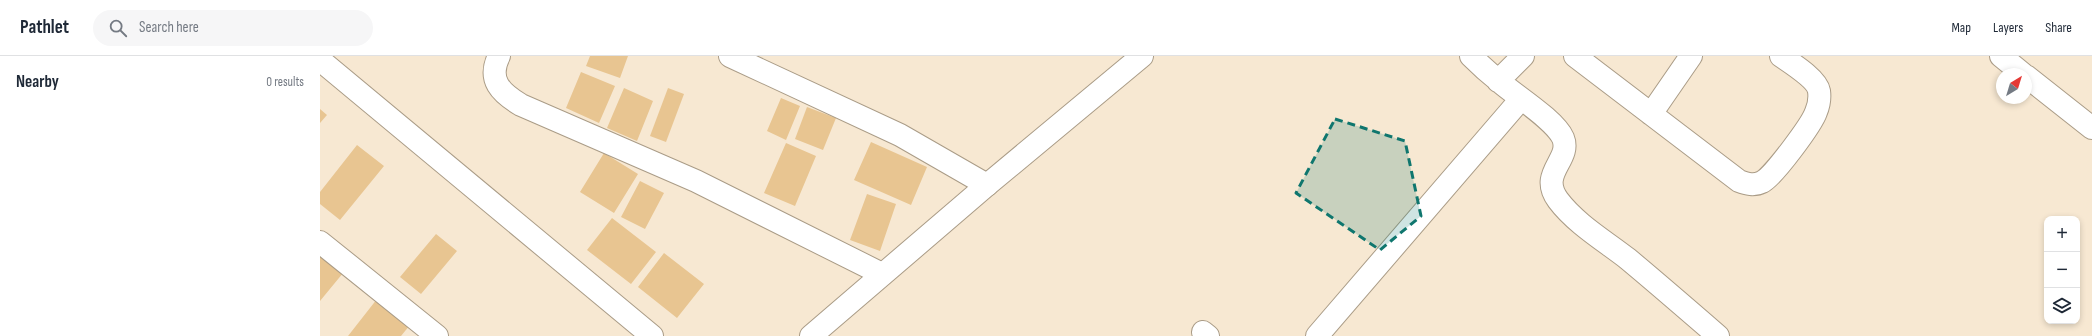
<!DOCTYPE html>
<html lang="en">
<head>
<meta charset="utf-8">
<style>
	:root { --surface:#fff; --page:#f6f6f7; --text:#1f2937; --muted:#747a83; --line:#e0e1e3 }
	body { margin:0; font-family:"Sofia Sans Condensed",sans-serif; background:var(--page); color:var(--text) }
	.controls { position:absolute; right:12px; bottom:12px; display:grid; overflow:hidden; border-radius:8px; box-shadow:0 2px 6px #0003 }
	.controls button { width:36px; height:36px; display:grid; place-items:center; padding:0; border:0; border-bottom:1px solid var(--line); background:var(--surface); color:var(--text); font:20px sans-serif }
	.compass { position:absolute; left:1676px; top:12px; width:36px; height:36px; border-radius:50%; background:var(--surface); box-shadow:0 2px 6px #0003; rotate:38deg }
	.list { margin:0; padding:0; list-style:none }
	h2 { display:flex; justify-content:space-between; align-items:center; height:52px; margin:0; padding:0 16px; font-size:17px }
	h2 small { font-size:13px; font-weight:400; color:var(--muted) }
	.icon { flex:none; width:22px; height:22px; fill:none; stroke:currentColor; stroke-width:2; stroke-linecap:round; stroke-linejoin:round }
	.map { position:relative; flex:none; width:1772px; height:280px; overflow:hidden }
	header { display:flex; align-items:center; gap:24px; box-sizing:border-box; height:56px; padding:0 20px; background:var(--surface); border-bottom:1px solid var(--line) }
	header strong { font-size:19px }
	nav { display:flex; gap:22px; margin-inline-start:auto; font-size:14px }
	.search { width:280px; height:36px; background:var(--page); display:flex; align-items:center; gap:10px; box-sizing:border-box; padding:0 14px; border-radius:22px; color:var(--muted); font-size:15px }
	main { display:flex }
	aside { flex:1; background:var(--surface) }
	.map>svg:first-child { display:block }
	.building { fill:#e8c591 }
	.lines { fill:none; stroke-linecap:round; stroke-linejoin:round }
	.minor-casing { stroke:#aa9c87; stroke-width:24 }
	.tertiary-casing { stroke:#aa9c87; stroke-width:24 }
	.minor { stroke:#fff; stroke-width:22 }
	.tertiary { stroke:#fff; stroke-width:22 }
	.marked { fill:#0f766e; fill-opacity:0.2; stroke:#0f766e; stroke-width:3; stroke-dasharray:8 5; stroke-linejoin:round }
</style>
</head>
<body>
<header>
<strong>Pathlet</strong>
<div class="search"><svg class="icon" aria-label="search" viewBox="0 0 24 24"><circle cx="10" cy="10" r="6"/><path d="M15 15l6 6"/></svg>Search here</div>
<nav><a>Map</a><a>Layers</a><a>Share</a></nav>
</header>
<main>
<aside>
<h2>Nearby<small>0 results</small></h2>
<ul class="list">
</ul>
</aside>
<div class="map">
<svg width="1772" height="280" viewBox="0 0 1772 280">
	<rect width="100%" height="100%" fill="#f7e8d2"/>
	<path class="building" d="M270 0H308L300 22 266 10Z
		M261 16 295 30 279 67 246 52Z
		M304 32 333 45 317 85 287 72Z
		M348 32 364 38 346 86 330 80Z
		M461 42 480 50 466 84 447 75Z
		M487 51 516 62 503 94 475 83Z
		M0 53 7 59 0 67Z
		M551 86 607 111 591 149 534 124Z
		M466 87 496 100 475 150 444 137Z
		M37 89 64 110 20 164 0 148V136Z
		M284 97 318 118 294 157 260 136Z
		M320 125 344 137 325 173 301 161Z
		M547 138 576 148 560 195 530 184Z
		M292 162 336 196 311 228 267 194Z
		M116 178 137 195 101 238 80 221Z
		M0 192 28 211 0 245Z
		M344 197 384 228 357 262 318 231Z
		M57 243 90 269 81 280H28Z"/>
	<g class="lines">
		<defs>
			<path id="minor" d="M179 0C167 24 181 37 201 49L376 125 562 218
				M410 0 580 79 667 129
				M1151 0C1160 9 1170 18 1180 26 1196 40 1235 64 1243 82 1252 104 1218 117 1238 144 1256 168 1285 185 1308 203 1338 228 1368 254 1398 280
				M1255 0 1419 125C1427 128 1434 130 1442 126 1453 121 1492 68 1496 56 1499 49 1500 42 1499 35 1497 23 1471 7 1461 0
				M1681 0 1703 18
				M0 4 332 280
				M1706 20 1772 72
				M1178 25 1203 0
				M1331 58 1371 0
				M0 186 117 280
				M883 276 888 280
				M997 280 1201 43"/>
			<path id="tertiary" d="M491 280 667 129 822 0"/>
		</defs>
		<use href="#minor" class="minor-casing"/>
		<use href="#tertiary" class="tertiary-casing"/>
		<use href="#minor" class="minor"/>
		<use href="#tertiary" class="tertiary"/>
	</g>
	<path class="marked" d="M1015 63 1085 85 1101 160 1060 194 976 137Z"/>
</svg>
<div class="controls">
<button>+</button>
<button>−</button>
<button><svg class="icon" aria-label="layers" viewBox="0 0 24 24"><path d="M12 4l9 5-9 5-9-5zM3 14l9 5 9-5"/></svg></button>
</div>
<svg class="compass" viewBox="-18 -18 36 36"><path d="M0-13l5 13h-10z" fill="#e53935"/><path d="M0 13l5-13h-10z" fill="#747a83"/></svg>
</div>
</main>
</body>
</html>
